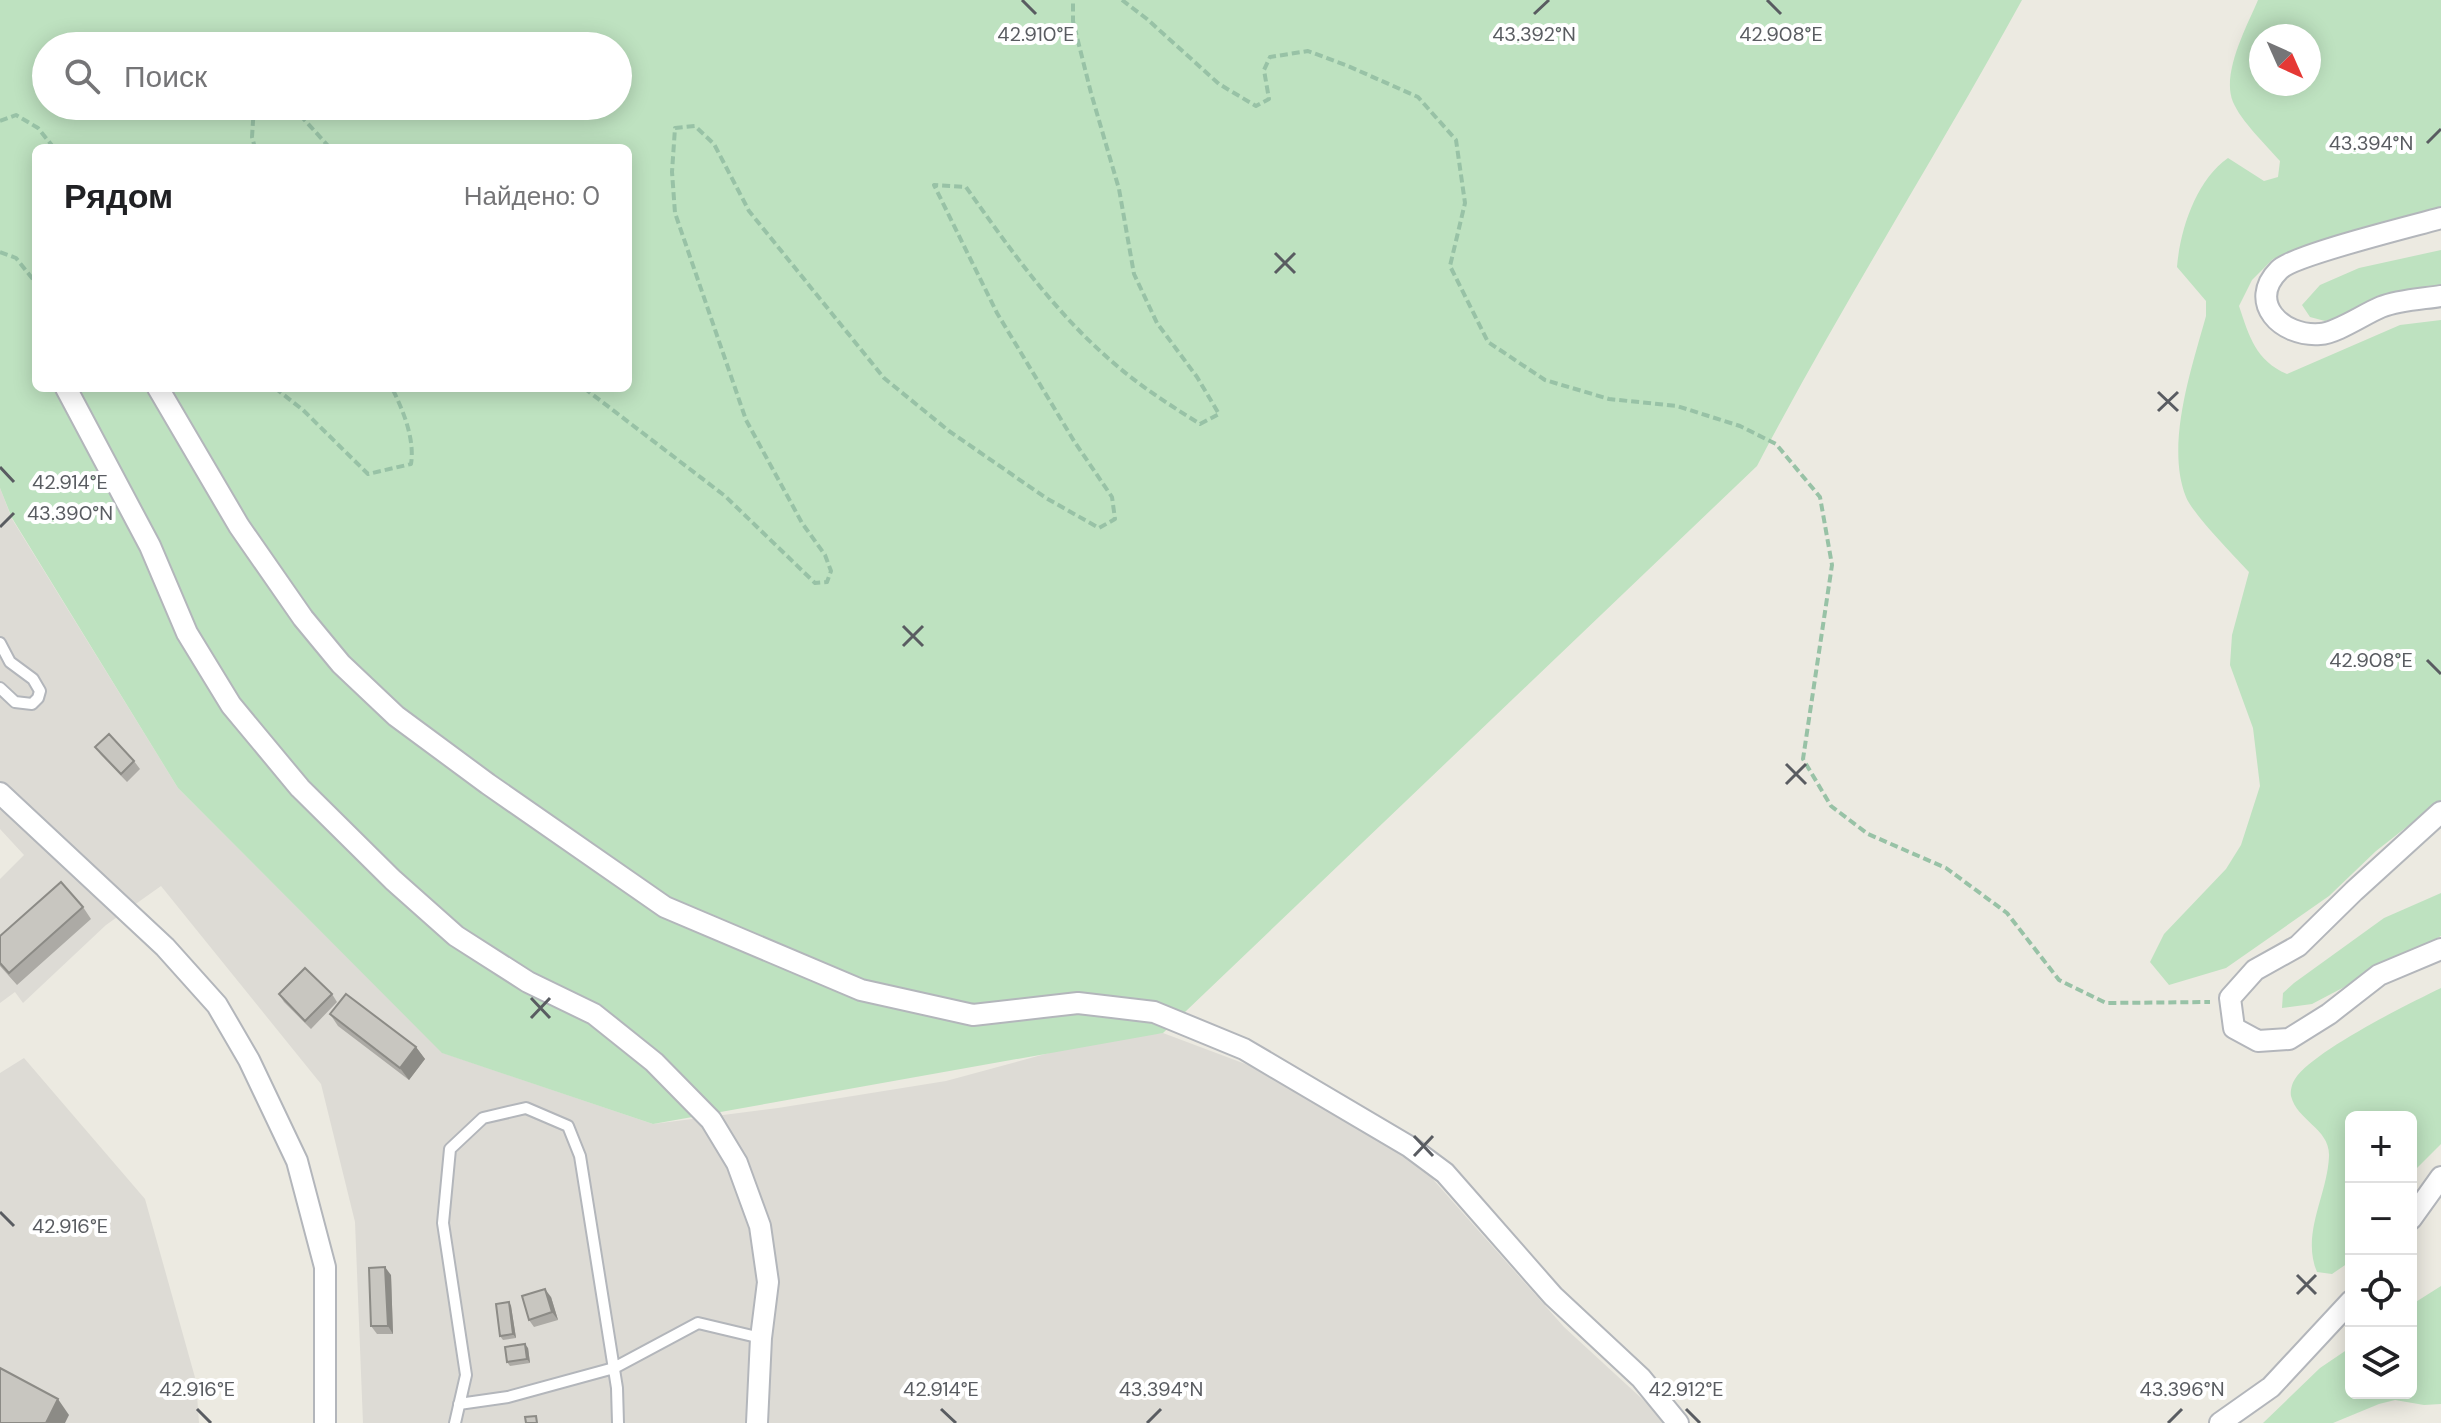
<!DOCTYPE html>
<html lang="ru">
<head>
<meta charset="utf-8">
<style>
	:root { --surface:#fff; --page:#f2f2f2; --text:#202124; --muted:#757577; --line:#e0e0e0 }
	body { margin:0; font-family:"DM Sans",sans-serif; background:var(--page); color:var(--text) }
	.controls { position:absolute; right:24px; bottom:24px; display:grid; overflow:hidden; border-radius:12px; box-shadow:0 4px 20px #0003 }
	.controls button { width:72px; height:72px; display:grid; place-items:center; padding:0; border:0; border-bottom:2px solid var(--line); background:var(--surface); color:var(--text); font:40px sans-serif }
	.compass { position:absolute; left:2249px; top:24px; width:72px; height:72px; border-radius:50%; background:var(--surface); box-shadow:0 4px 20px #0003; rotate:135deg }
	.list { margin:0; padding:0; list-style:none }
	h2 { display:flex; justify-content:space-between; align-items:center; height:104px; margin:0; padding:0 32px; font-size:34px }
	h2 small { font-size:26px; font-weight:400; color:var(--muted) }
	.icon { flex:none; width:44px; height:44px; fill:none; stroke:currentColor; stroke-width:2; stroke-linecap:round; stroke-linejoin:round }
	.map { position:relative; flex:none; width:2441px; height:1423px; overflow:hidden }
	.search { position:absolute; background:var(--surface); box-shadow:0 4px 20px #0003; left:32px; top:32px; width:600px; height:88px; display:flex; align-items:center; gap:20px; box-sizing:border-box; padding:0 28px; border-radius:44px; color:var(--muted); font-size:30px }
	.panel { position:absolute; background:var(--surface); box-shadow:0 4px 20px #0003; left:32px; top:144px; width:600px; height:248px; border-radius:12px }
	.map>svg:first-child { display:block }
	.industrial { fill:#dddbd5 }
	.green { fill:#bee2c0; fill-rule:evenodd }
	.lines { fill:none; stroke-linecap:round; stroke-linejoin:round }
	.lane-casing { stroke:#b3b6bb; stroke-width:14 }
	.street-casing { stroke:#b3b6bb; stroke-width:24 }
	.path { stroke:#98c2a6; stroke-width:4; stroke-dasharray:8 4; stroke-linecap:butt }
	.lane { stroke:#fff; stroke-width:10 }
	.street { stroke:#fff; stroke-width:20 }
	.wall { fill:#acaaa5 }
	.shaded-wall { fill:#8c8b86 }
	.building { fill:#c8c6c0; stroke:#8c8b86; stroke-width:2 }
	.ticks { fill:none; stroke:#595c61; stroke-width:3 }
	.ticks-label { font-size:20px; text-anchor:middle; fill:#595c61; stroke:#fff; stroke-width:8; stroke-linejoin:round; paint-order:stroke }
</style>
</head>
<body>
<div class="map">
<svg width="2441" height="1423" viewBox="0 0 2441 1423">
	<rect width="100%" height="100%" fill="#eceae1"/>
	<path class="industrial" d="M0 488 12 519 178 788 443 1053 653 1124 778 1108 946 1081 1104 1038 1163 1033 1277 1076 1422 1167 1564 1327 1652 1408 1664 1423H363L355 1222 321 1084 161 886 106 925 23 1003 15 992 0 1003V879L24 855 0 829Z
		M24 1058 145 1199 196 1381 199 1423H0V1073Z"/>
	<path class="green" d="M0 0H2022C1936 157 1840 307 1757 466L1163 1033 653 1124 442 1053 178 788 12 518 0 488ZM46 46H618V106H46ZM36 148H628V388H36Z
		M2258 0H2441V207L2386 229 2303 247 2273 259 2252 280 2239 306C2249 336 2256 361 2287 374L2400 325 2441 320V800L2376 851 2329 896 2226 968 2169 985 2150 962 2164 934 2226 869 2241 845 2260 786 2253 728 2230 665 2232 635 2249 572C2235 557 2192 513 2186 497 2165 445 2192 367 2206 316V301L2177 267C2180 230 2196 180 2228 158L2264 181 2278 177 2280 161C2266 145 2241 121 2233 102 2221 74 2247 26 2258 0ZM2261 36H2309V84H2261Z
		M2441 250V289L2325 321 2310 317 2302 305 2320 285 2359 268Z
		M2441 893V936L2312 1004 2282 1008 2283 993 2294 983 2384 918Z
		M2441 988V1144L2411 1174V1117H2351V1261L2332 1274 2317 1272C2301 1234 2327 1196 2329 1157 2331 1129 2297 1121 2291 1096 2290 1092 2292 1083 2295 1079 2313 1051 2408 1004 2441 988Z
		M2441 1286V1404L2424 1405 2395 1400 2379 1404 2333 1423H2263L2320 1368 2351 1347V1393H2411V1305Z"/>
	<g class="lines">
		<defs>
			<path id="lane" d="M0 643 10 662 33 679 40 691 38 698 32 704 15 702 0 688
				M459 1404 508 1397 614 1368 698 1323 761 1338
				M455 1423 466 1375 443 1223 450 1149 483 1118 526 1108 568 1126 580 1156 617 1388 618 1423"/>
			<path id="street" d="M2441 218C2413 226 2293 255 2279 270 2247 302 2281 337 2320 334 2337 333 2364 314 2381 307 2399 300 2422 299 2441 296
				M66 388 150 546 187 633 231 705 300 788 393 880 456 936 528 982 594 1014 654 1062 711 1120 737 1163 760 1226 768 1282 761 1338 757 1423
				M158 388 239 526 303 618 341 664 396 716 488 784 665 907 861 990 973 1015 1078 1003 1154 1012 1244 1049 1410 1147 1445 1173 1553 1296 1641 1378 1678 1423
				M0 793 165 947 217 1005 249 1060 297 1161 325 1267V1423
				M2441 812 2354 891 2298 946 2255 970 2230 998 2234 1028 2258 1041 2289 1039 2329 1014 2379 975 2441 949
				M2411 1219 2441 1177
				M2220 1423 2271 1387 2351 1301"/>
		</defs>
		<use href="#lane" class="lane-casing"/>
		<use href="#street" class="street-casing"/>
		<path class="path" d="M1122 0 1147 19 1219 84 1256 106 1269 99 1264 70 1270 57 1308 51 1348 66 1418 97 1456 140 1465 203 1450 266 1488 342 1545 380 1609 399 1677 406 1740 426 1776 444 1820 497 1832 565 1803 759 1831 806 1868 834 1946 868 2007 913 2059 980 2106 1003 2210 1002
			M254 106 252 137 255 148
			M292 106 330 148
			M0 121 16 115 38 128 54 148
			M0 252 16 258 36 283
			M275 388 303 410 368 474 411 464C415 439 403 410 392 388
			M584 388 725 496 815 583 827 582 831 571 825 555 802 523 746 420 675 213 672 172 675 128 695 126 714 144 749 211 884 378 949 431 1046 498 1099 528 1115 519 1112 497 1074 441 997 313 934 185 966 187C1009 248 1053 310 1109 359 1137 384 1168 404 1200 424L1219 414 1197 377 1157 323 1134 274 1119 189 1091 93 1073 21V0"/>
		<use href="#lane" class="lane"/>
		<use href="#street" class="street"/>
	</g>
	<path class="wall" d="M95 747 134 761 140 769 127 782 101 755Z
		M83 907 91 919 17 985 0 966V936Z
		M279 994H332L337 1002 311 1029 284 1002Z
		M330 1014 416 1047 425 1059 409 1080 338 1026Z
		M391 1275 393 1334H377L371 1326Z
		M551 1297 558 1320 534 1327 529 1320Z
		M509 1302 511 1306 516 1338 503 1340 500 1336Z
		M528 1348 530 1363 510 1366 507 1362Z"/>
	<path class="shaded-wall" d="M416 1047 425 1059 409 1080 400 1068Z
		M385 1267 391 1275 393 1334 388 1326Z
		M545 1289 551 1297 558 1320 552 1312Z
		M509 1302 511 1306 516 1338 513 1334Z
		M525 1344 528 1348 530 1363 527 1359Z
		M58 1399 69 1415 65 1423H46Z"/>
	<path class="building" d="M109 734 134 761 121 774 95 747Z
		M61 882 83 907 9 973 0 963V936Z
		M305 968 332 994 305 1021 279 994Z
		M346 994 416 1047 400 1068 330 1014Z
		M385 1267 388 1326H371L369 1268Z
		M545 1289 552 1312 529 1320 522 1296Z
		M509 1302 513 1334 500 1336 496 1304Z
		M525 1344 527 1359 507 1362 505 1347Z
		M0 1368 58 1399 46 1423H0Z
		M536 1416 537 1423H526L525 1417Z"/>
	<path class="ticks" d="M1022 0 1036 14M1767 0 1781 14M1534 14 1549 0M2427 143 2441 129M1275 253 1295 273M1275 273 1295 253M2158 392 2178 411M2158 411 2178 392M0 467 14 482M0 527 14 513M903 626 923 646M903 646 923 626M2427 660 2441 674M1786 764 1806 784M1786 784 1806 764M531 998 550 1018M531 1018 550 998M1414 1136 1433 1156M1414 1156 1433 1136M0 1212 14 1226M2297 1275 2316 1294M2297 1294 2316 1275M197 1409 211 1423M941 1409 956 1423M1686 1409 1700 1423M1147 1423 1161 1409M2168 1423 2182 1409"/>
	<g class="ticks-label">
		<text x="1036" y="41">42.910°E</text>
		<text x="1534" y="41">43.392°N</text>
		<text x="1781" y="41">42.908°E</text>
		<text x="2371" y="150">43.394°N</text>
		<text x="70" y="489">42.914°E</text>
		<text x="70" y="520">43.390°N</text>
		<text x="2371" y="667">42.908°E</text>
		<text x="70" y="1233">42.916°E</text>
		<text x="197" y="1396">42.916°E</text>
		<text x="1161" y="1396">43.394°N</text>
		<text x="2182" y="1396">43.396°N</text>
		<text x="941" y="1396">42.914°E</text>
		<text x="1686" y="1396">42.912°E</text>
	</g>
</svg>
<div class="controls">
<button>+</button>
<button>−</button>
<button><svg class="icon" aria-label="locate" viewBox="0 0 24 24"><circle cx="12" cy="12" r="6"/><path d="M12 2v4M12 18v4M2 12h4M18 12h4"/></svg></button>
<button><svg class="icon" aria-label="layers" viewBox="0 0 24 24"><path d="M12 4l9 5-9 5-9-5zM3 14l9 5 9-5"/></svg></button>
</div>
<svg class="compass" viewBox="-18 -18 36 36"><path d="M0-13l5 13h-10z" fill="#e53935"/><path d="M0 13l5-13h-10z" fill="#757577"/></svg>
<div class="search"><svg class="icon" aria-label="search" viewBox="0 0 24 24"><circle cx="10" cy="10" r="6"/><path d="M15 15l6 6"/></svg>Поиск</div>
<section class="panel">
<h2>Рядом<small>Найдено: 0</small></h2>
<ul class="list">
</ul>
</section>
</div>
</body>
</html>
